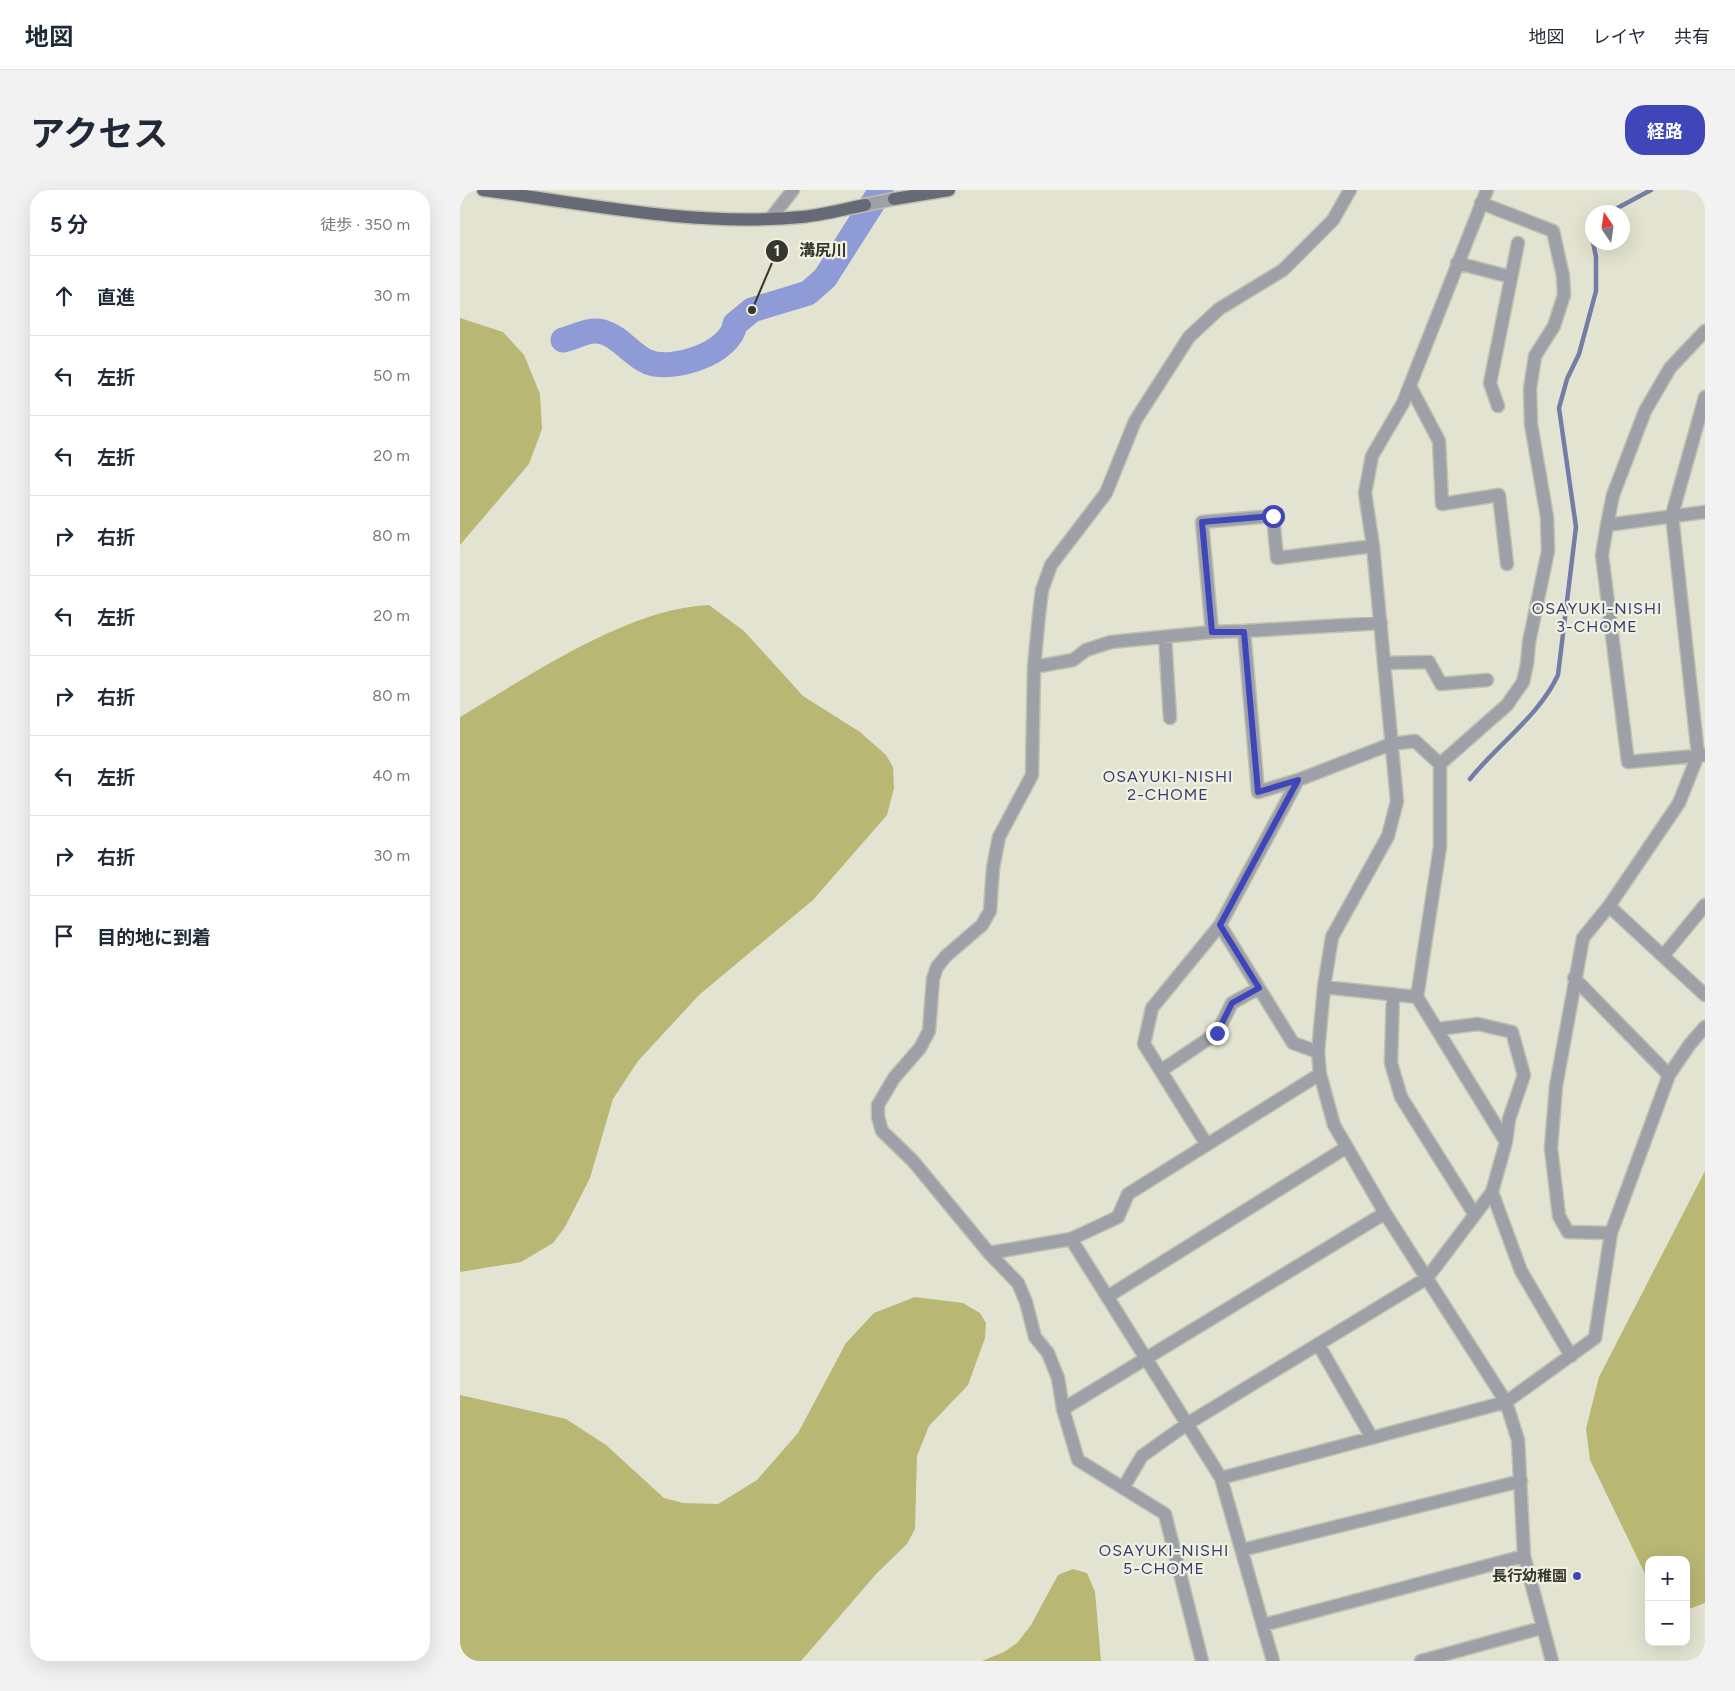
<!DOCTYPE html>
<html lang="ja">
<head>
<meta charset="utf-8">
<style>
	:root { --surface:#fff; --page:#f2f2f3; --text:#1f2937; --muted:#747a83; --line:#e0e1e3; --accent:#3f46ba }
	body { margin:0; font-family:Figtree,"Noto Sans JP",sans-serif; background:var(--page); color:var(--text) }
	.controls { position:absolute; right:15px; bottom:15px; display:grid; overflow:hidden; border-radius:10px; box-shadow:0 5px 20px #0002 }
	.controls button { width:45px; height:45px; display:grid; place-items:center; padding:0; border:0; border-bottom:1px solid var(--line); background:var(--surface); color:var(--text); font:25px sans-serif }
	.compass { position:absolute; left:1125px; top:15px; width:45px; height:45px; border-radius:50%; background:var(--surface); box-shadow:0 5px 20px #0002; rotate:347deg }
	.stop { position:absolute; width:15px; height:15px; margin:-11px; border:4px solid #3f46ba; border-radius:50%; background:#fff }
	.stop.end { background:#3f46ba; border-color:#fff; box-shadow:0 1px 5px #0008 }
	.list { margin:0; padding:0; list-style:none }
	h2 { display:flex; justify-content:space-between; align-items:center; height:65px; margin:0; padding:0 20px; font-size:21px }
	h2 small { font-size:16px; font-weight:400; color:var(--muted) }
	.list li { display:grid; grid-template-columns:32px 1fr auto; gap:15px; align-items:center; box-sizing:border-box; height:80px; padding:0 20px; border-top:1px solid var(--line) }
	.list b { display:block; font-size:19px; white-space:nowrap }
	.list em { font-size:16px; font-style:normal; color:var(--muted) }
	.icon { flex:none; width:28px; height:28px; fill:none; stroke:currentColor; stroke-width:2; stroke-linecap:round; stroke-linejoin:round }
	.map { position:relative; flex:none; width:1245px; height:1471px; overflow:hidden; border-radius:20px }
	header { display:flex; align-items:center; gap:30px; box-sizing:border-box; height:70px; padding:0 25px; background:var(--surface); border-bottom:1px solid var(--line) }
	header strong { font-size:24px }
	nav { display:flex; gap:28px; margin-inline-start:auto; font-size:18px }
	.intro { display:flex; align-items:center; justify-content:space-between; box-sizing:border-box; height:120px; padding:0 30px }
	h1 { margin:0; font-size:35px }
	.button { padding:12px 22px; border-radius:20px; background:var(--accent); color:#fff; font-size:18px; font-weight:700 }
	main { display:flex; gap:30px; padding:0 30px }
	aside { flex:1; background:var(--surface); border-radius:20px; box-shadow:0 5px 20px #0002 }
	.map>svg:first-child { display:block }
	.forest { fill:#b9b774 }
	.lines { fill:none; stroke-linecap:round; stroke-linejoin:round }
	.stream { stroke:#747da5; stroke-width:4.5 }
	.river { stroke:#8e9bd7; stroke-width:25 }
	.minor-casing { stroke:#c1c1b1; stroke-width:15 }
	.major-casing { stroke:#c1c1b1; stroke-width:15 }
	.minor { stroke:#9ea0a8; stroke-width:12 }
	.major { stroke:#666a77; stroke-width:12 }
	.route { stroke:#3f46ba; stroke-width:6 }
	.poi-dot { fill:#3f46ba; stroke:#f0f1de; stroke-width:2 }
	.labels { text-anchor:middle; stroke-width:4.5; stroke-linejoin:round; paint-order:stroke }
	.poi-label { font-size:15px; font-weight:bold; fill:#373730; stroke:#f0f1de; text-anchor:end }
	.neighbourhood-label { font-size:16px; letter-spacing:1px; fill:#343c77; stroke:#f0f1de }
	.leader { fill:none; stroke:#373730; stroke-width:2 }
	.callout-dot { fill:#373730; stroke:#f0f1de; stroke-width:2 }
	.mark-label { font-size:15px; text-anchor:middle; font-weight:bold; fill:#fff }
	.callout-label { font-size:16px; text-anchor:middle; font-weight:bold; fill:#373730; stroke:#f0f1de; stroke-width:4.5; stroke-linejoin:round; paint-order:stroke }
</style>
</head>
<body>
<header>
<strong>地図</strong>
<nav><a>地図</a><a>レイヤ</a><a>共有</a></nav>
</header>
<div class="intro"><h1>アクセス</h1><a class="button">経路</a></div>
<main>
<aside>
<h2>5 分<small>徒歩 · 350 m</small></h2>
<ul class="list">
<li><svg class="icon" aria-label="ahead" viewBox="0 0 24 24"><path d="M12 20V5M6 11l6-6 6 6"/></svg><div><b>直進</b></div><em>30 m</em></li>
<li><svg class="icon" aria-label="left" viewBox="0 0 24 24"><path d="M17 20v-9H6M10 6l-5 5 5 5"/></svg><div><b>左折</b></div><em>50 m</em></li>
<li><svg class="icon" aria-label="left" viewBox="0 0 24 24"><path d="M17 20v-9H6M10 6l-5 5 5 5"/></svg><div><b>左折</b></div><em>20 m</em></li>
<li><svg class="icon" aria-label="right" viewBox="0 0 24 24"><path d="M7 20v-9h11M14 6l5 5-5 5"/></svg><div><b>右折</b></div><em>80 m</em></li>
<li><svg class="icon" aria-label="left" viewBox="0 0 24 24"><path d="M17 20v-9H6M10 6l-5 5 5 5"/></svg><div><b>左折</b></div><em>20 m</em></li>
<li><svg class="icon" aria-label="right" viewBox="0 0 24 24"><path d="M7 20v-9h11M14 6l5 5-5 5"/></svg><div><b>右折</b></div><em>80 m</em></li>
<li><svg class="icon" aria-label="left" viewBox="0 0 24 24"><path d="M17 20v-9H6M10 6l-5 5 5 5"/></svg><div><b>左折</b></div><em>40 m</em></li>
<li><svg class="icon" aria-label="right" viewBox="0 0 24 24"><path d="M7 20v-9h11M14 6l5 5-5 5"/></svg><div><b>右折</b></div><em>30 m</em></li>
<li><svg class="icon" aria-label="arrive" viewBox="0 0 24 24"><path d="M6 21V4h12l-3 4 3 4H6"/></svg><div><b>目的地に到着</b></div></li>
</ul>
</aside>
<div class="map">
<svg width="1245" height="1471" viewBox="0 0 1245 1471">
	<rect width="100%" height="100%" fill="#e3e3d1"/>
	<path class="forest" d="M0 128 43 142 64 165 80 204 82 239 69 274 0 355Z
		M249 415 284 441 343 506 400 542 426 565 433 577 434 598 427 625 353 710 239 805 178 871 153 909 130 988 105 1037 93 1053 61 1072 0 1082V527C69 486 168 418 249 415Z
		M1245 981V1413L1226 1420V1370H1189V1392L1130 1270 1126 1239 1139 1187Z
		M455 1107 503 1113 520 1123 526 1133 525 1148 508 1195 469 1236 457 1266 455 1339 447 1354 417 1383 341 1471H0V1205L106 1229 146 1255 204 1308 223 1313 258 1314 297 1290 338 1243 386 1153 414 1123Z
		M613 1379 627 1383 635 1402 641 1471H522L544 1462 557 1453 571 1435 598 1385Z"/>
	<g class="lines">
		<path class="stream" d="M1150 22 1191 0
			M1132 36V48
			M1010 589C1038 554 1079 526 1098 485L1116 337 1099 218 1107 189 1119 164 1136 101V67L1133 52"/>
		<path class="river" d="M103 150C117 147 127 138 143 142 161 147 172 166 188 172 213 182 271 163 275 134L292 120 348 103 365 88 421 0"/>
		<defs>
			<path id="minor" d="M1027 0 943 213 912 266 905 303 913 356 937 611 928 646 872 747 864 797 858 862 860 884 874 935 925 1023 1046 1212 1058 1250 1064 1366 1092 1471
				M405 15 434 9
				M311 28 333 0
				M997 73 1051 87
				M1245 141 1210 178 1185 221 1153 305 1147 335 1142 365 1168 572 1245 565
				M950 196 979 251 982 314 1039 305 1047 374
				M1038 216 1030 193 1058 53
				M1147 335 1245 322
				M921 433 784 441 798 602 838 590 931 554 955 551 980 574
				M784 441 752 442 742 332 813 326 817 368 913 356
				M705 447 710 528
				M924 473 969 472 981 494 1027 490
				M574 477 613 470 626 460 651 452 752 442
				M1149 716 1245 805
				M760 735 833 853 858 862
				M1203 766 1245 715
				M1114 788 1209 885
				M864 797 957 807
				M933 804 931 873 941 907 1015 1025
				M978 839 1018 834 1052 842 1064 885 1049 929 1046 952
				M702 880 757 843 772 813 799 798
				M747 955 684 854 692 818 760 735 838 590
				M1032 1002 1061 1081 1111 1166
				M1151 1043 1108 1042 1099 1026 1091 958 1096 896 1123 748 1149 716 1219 613 1238 565 1212 325 1245 207
				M611 1049 761 1288 813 1471
				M529 1063 611 1049 658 1027 668 1004 860 884
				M647 1107 887 957
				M858 1154 912 1248
				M603 1219 598 1188 588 1163 575 1147 566 1112 558 1093 529 1063 453 971 422 941 418 927V915L434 888 460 858 469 841 473 789 477 777 486 766 522 735 530 721 533 678 539 647 572 585 574 477 579 425 582 400 591 375 646 303 675 231 729 147 759 119 823 80 873 30 890 0
				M761 1288 1046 1212 1135 1148 1151 1043 1209 885 1230 854 1245 837
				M663 1298 682 1266 727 1234 967 1088 1032 1002 1046 952 957 807 980 657V574L1047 515 1063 492 1067 474 1069 452 1088 361 1087 327 1071 234 1070 199 1075 166 1094 136 1104 105 1103 86 1093 41 1021 13
				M782 1360 1061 1291
				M803 1435 1064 1366
				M742 1471 705 1324 618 1270 603 1219 925 1023
				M961 1471 1081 1438"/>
			<path id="major" d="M23 0C128 14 234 37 341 27 363 25 384 19 405 15
				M434 9 489 0"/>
		</defs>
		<use href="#minor" class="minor-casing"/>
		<use href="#major" class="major-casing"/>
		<use href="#minor" class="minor"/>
		<use href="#major" class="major"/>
	</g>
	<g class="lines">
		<path class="route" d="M757 843 772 813 799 798 760 735 838 590 798 602 784 442H752L742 332 813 326"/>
	</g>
	<circle class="poi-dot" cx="1117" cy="1386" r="5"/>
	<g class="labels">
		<g class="poi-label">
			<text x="1107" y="1391">長行幼稚園</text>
		</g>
		<g class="neighbourhood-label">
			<text x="1137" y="424">OSAYUKI-NISHI<tspan x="1137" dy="18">3-CHOME</tspan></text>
			<text x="708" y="592">OSAYUKI-NISHI<tspan x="708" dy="18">2-CHOME</tspan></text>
			<text x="704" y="1366">OSAYUKI-NISHI<tspan x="704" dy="18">5-CHOME</tspan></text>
		</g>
	</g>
	<path class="leader" d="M292 120L317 61"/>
	<g class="callout-dot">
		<circle cx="292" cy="120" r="5"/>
		<circle cx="317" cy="61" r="12"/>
	</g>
	<g class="mark-label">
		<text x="317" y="66">1</text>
	</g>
	<g class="callout-label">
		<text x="363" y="66">溝尻川</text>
	</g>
</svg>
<div class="controls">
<button>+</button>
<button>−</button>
</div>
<svg class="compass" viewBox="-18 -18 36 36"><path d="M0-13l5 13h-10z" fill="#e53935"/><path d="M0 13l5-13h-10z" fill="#747a83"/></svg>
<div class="stop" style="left:813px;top:326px"></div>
<div class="stop end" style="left:757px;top:843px"></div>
</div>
</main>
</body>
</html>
